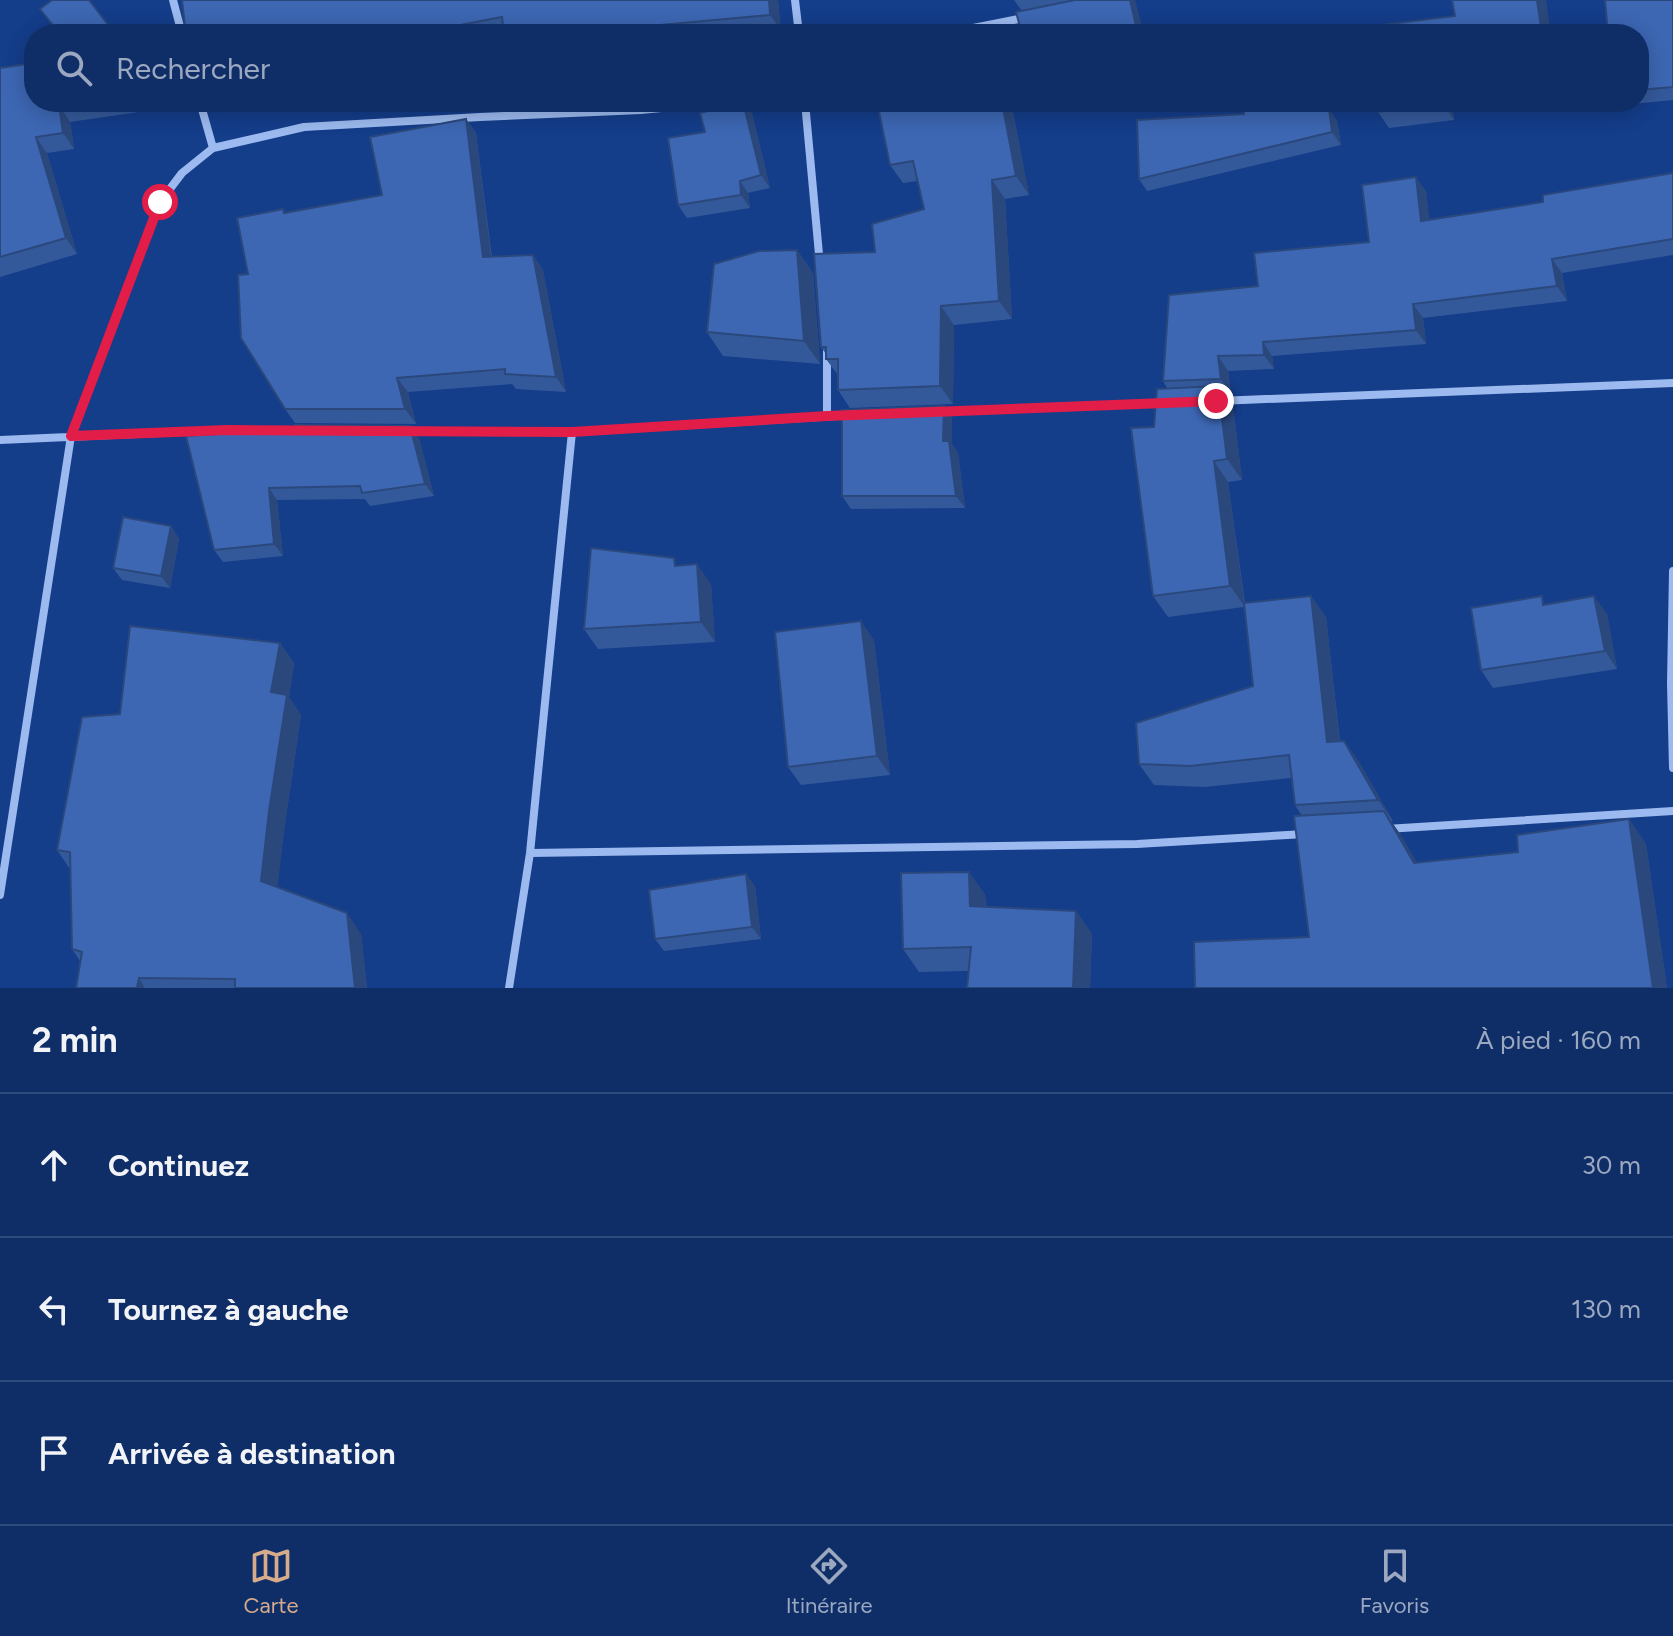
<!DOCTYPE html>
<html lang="fr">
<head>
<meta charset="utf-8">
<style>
	:root { --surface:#0f2e68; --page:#1d3a71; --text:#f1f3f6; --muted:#9ba8c0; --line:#2f4a7c; --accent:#d6ab8b }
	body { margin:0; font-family:Figtree,sans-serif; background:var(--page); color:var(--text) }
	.stop { position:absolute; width:24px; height:24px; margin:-18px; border:6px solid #e11d48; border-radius:50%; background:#fff }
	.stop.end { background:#e11d48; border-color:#fff; box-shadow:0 2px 8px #0008 }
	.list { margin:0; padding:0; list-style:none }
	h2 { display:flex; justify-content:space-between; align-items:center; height:104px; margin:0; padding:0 32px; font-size:34px }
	h2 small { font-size:26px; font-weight:400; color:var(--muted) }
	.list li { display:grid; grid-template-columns:52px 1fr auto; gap:24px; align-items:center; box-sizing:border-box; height:144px; padding:0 32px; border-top:2px solid var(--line) }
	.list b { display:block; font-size:30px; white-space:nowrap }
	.list em { font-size:26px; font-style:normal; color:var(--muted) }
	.icon { flex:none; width:44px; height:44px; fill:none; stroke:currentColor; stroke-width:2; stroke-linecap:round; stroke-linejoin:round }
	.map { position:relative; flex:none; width:1673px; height:988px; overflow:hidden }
	.search { position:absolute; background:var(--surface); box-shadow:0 4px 20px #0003; left:24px; right:24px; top:24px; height:88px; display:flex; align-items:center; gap:20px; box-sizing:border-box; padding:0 28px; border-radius:32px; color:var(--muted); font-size:30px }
	.sheet { height:536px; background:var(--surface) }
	nav { display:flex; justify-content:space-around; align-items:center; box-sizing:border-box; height:112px; border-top:2px solid var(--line); background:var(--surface); font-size:22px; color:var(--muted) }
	nav a { display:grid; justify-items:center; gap:4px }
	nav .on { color:var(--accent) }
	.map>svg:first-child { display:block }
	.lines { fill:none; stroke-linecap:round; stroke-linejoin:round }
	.street { stroke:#9cbaef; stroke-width:8 }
	.wall { fill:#34599a }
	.shaded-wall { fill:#2b487d }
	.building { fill:#3d67b3; stroke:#2b487d; stroke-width:2 }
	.route { stroke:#e11d48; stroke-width:10 }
</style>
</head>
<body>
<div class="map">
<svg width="1673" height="988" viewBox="0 0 1673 988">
	<rect width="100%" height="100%" fill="#143d8a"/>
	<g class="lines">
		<path class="street" d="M173 0 182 34
			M795 0 799 34
			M943 34 1029 17
			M200 102 213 148
			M805 102 820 265
			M1218 401 1673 383
			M938 412 1165 403
			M827 416V350
			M407 431 572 432 853 415
			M0 440 227 430H285
			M1673 571 1671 683 1673 768
			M1386 829 1673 811
			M530 853 1137 844 1305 834
			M0 895 71 436 160 202 182 173 213 148 304 127 480 117 641 110 724 102
			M509 988 530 853 572 432"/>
	</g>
	<path class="wall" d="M778 0 781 30 738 34H186Z
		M1014 0H1075L1022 11Z
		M1673 0V100L1622 105 1620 102H1639V34Z
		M0 68 34 102H138L139 112 70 122 74 149 47 153 77 254 0 277Z
		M1011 102 1029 195 1005 199 1012 319 954 325 953 404 850 408 838 390V375L826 359V354L821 347 875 252 924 209 918 181 903 183 890 165Z
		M1341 102H1360L1343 104Z
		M1377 102H1452L1454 120 1389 128 1378 112Z
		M1329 109 1337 121 1341 145 1147 191 1139 179 1294 111Z
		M752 113 770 188 748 193 750 208 687 218 678 205 705 132Z
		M466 119 476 133 492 257 533 255 543 270 566 392 516 389 512 384 408 392 416 424 295 423 285 409 248 274 286 212 382 195Z
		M1673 173V255L1562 273 1567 301 1423 318 1426 344 1272 356 1274 369 1228 371 1231 393 1223 394 1233 407 1242 480 1228 482 1245 603 1311 596 1326 617 1340 741H1344L1359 762 1393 821H1391L1417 863 1518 852 1629 819 1646 844 1667 988H1195L1309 937 1302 816 1295 805 1291 778 1205 787 1154 785 1139 764 1253 686 1244 607 1168 617 1153 596 1154 427 1167 388 1163 381 1258 286 1369 242 1426 191 1429 220 1543 202Z
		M797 250 813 273 820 364 723 356 707 332Z
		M944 406 952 418V444L958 453 965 508 851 509 842 496Z
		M186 436 419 438 434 496 370 506 365 499 277 500 283 556 223 562 214 550Z
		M171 526 179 539 170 588 122 580 113 568Z
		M679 565 711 584 715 642 598 649 584 629Z
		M1548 604 1607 614 1617 669 1493 688 1481 670Z
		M874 640 890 775 801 785 788 767Z
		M280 643 294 663 289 697 301 715 284 831 277 887 361 934 367 988H76L80 961 72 949 70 869 57 850 120 714Z
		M969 872 985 895 986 906 1076 911 1092 934 1090 988H967L969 971 919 972 903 949Z
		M755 886 761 939 664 951 655 939Z"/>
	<path class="shaded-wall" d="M769 0H778L781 30 770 15Z
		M1130 0H1135L1144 34H1138Z
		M1537 0H1546L1551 34H1542Z
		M132 102H138L139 112Z
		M743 102 752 113 770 188 761 175Z
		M1002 102H1011L1029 195 1016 176Z
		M1286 102H1293L1296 123 1288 111Z
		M1443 102H1452L1454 120 1443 104Z
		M59 105 70 122 74 149 63 133Z
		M1329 109 1337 121 1341 145 1332 132Z
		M466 119 476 133 493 272 483 257Z
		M36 137 47 153 77 254 66 238Z
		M1416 177 1426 191 1431 235 1421 221Z
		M992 180 1005 199 1012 319 999 301Z
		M740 181 748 193 750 208 741 195Z
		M797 250 813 273 820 364 804 341Z
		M533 255 543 270 566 392 556 377Z
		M1552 259 1562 273 1567 301 1557 286Z
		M1413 304 1423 318 1426 344 1416 330Z
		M941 306 954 325 953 404 940 386Z
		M1263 342 1272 356 1274 369 1264 355Z
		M1218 356 1228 371 1231 393 1221 379Z
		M397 378 408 392 416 424 405 409Z
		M1218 386 1233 407 1242 480 1227 459Z
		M944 406 952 418V444L958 453 965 508 956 496 943 441Z
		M410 426 419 438 434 496 425 484Z
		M1214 461 1228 482 1245 607 1230 586Z
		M269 488 277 500 283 556 274 544Z
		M171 526 179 539 170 588 161 576Z
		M697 564 711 584 715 642 701 622Z
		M1311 596 1326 617 1342 764 1327 742Z
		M1594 596 1607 614 1617 669 1605 651Z
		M861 621 874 640 890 775 877 756Z
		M280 643 294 663 289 697 301 715 284 831 276 901 261 881 271 692Z
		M1344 741 1359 762 1393 821 1378 800Z
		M1384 811 1401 835 1431 887 1414 863Z
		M1629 819 1646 844 1667 988H1653Z
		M969 872 985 895 986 929 970 906Z
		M746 874 755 886 761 939 752 927Z
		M1076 911 1092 934 1090 988H1073Z
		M347 913 361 934 367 988H355Z
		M139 978 145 988H137Z"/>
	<path class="building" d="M52 0H89L115 34H60L40 9Z
		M182 0H769L770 15 584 32V34H504L502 17 413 34H186Z
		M1075 0H1130L1138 34H1022L1016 12Z
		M1452 0H1537L1542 34H1326V32L1455 16Z
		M1605 0H1673V87L1639 90V34H1608Z
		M34 63V102H83L59 105 63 133 36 137 66 238 0 257V68Z
		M740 102H743L761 175 740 181 741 195 678 205 668 138 705 132 700 113Z
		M877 102H1002L1016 176 992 180 999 301 941 306 940 386 838 390V359H826V347H821L814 254 875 252 872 224 924 209 913 161 890 165Z
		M1243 102H1286L1288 111 1329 109 1332 132 1139 179 1137 120 1244 114Z
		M1377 102H1443V104L1378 112Z
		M466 119 483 257 533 255 556 377 505 374V369L397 378 405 409H285L241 338 238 275 248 274 237 218 283 209 284 213 382 195 370 137Z
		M1673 173V239L1552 259 1557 286 1413 304 1416 330 1263 342 1264 355 1218 356 1221 379 1163 381 1169 295 1258 286 1254 253 1369 242 1362 185 1416 177 1421 221 1543 202V195Z
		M797 250 804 341 707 332 714 264 759 251Z
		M1218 386 1227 459 1214 461 1230 586 1153 596 1131 428 1154 427 1157 389Z
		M944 406 943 441H949L956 496H842V410Z
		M295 425 410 426 425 484 362 493 360 486 269 488 274 544 214 550 186 436 297 429Z
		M123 517 171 526 161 576 113 568Z
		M591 548 674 558 675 566 697 564 701 622 584 629Z
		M1311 596 1327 742 1344 741 1378 800 1295 805 1289 755 1190 766 1139 764 1136 723 1253 686 1244 603Z
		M1542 596 1543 605 1594 596 1605 651 1481 670 1471 608Z
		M861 621 877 756 788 767 775 632Z
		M130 626 280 643 271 692 287 695 269 811 261 881 347 913 355 988H235V979L139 978 137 988H76L82 952 72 949 70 852 57 850 82 717 120 714Z
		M1384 811 1414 863 1518 852 1517 835 1629 819 1653 988H1195L1194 942 1309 937 1294 816Z
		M969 872 970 906 1076 911 1073 988H967L971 947 903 949 901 873Z
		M746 874 752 927 655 939 649 890Z"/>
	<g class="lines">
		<path class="route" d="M160 202 71 436 227 430 572 432 827 416 1216 401"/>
	</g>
</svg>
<div class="stop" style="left:160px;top:202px"></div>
<div class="stop end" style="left:1216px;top:401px"></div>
<div class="search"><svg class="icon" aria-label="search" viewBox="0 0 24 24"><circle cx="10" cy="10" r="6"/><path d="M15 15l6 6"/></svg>Rechercher</div>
</div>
<section class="sheet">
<h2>2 min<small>À pied · 160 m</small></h2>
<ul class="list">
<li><svg class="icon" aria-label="ahead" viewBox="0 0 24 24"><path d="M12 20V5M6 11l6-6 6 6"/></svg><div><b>Continuez</b></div><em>30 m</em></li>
<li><svg class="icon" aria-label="left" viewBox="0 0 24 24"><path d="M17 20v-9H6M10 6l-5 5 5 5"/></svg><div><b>Tournez à gauche</b></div><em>130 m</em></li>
<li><svg class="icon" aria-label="arrive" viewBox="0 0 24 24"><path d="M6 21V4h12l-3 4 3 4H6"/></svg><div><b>Arrivée à destination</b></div></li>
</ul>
</section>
<nav>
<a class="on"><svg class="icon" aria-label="map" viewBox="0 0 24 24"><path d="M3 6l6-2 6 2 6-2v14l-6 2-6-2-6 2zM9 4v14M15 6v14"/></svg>Carte</a>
<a><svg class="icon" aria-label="directions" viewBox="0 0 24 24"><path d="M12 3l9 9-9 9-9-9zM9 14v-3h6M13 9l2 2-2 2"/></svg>Itinéraire</a>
<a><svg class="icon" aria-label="saved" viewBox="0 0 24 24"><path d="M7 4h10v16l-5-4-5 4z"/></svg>Favoris</a>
</nav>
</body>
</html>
